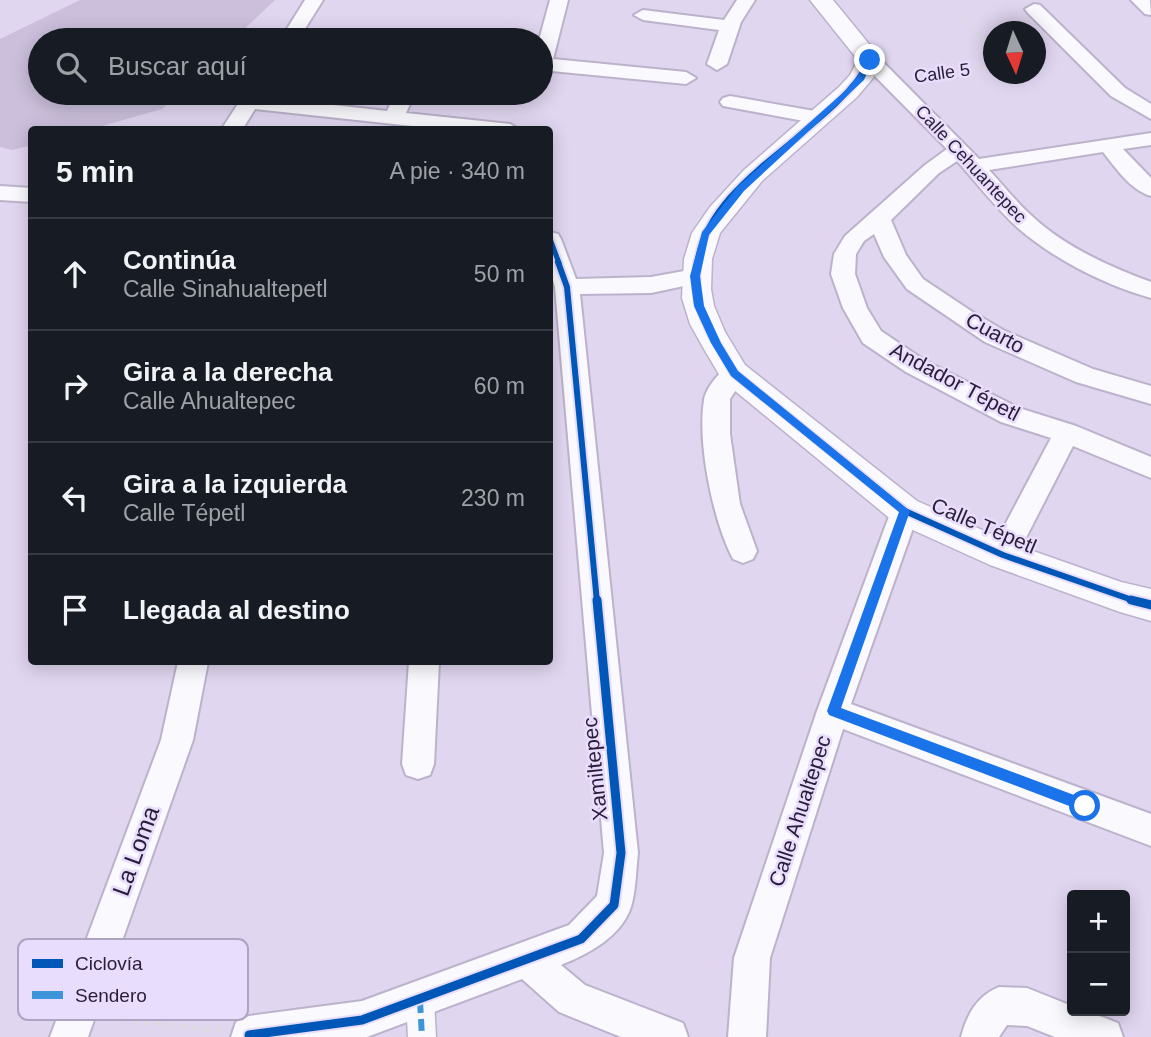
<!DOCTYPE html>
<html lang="es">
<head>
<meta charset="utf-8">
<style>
	:root { --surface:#171b24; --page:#20242c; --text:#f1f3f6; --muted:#9ea1a6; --line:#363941 }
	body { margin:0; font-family:Arial,sans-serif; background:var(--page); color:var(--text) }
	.controls { position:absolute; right:21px; bottom:21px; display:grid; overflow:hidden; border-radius:7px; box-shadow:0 4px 18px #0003 }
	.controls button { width:63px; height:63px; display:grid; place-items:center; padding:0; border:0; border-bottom:2px solid var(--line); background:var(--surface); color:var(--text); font:35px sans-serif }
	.compass { position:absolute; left:983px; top:21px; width:63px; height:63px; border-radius:50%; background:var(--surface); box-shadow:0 4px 18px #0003; rotate:176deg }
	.stop { position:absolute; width:21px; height:21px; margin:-16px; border:5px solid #1a73e8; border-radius:50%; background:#fff }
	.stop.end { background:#1a73e8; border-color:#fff; box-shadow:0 2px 7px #0008 }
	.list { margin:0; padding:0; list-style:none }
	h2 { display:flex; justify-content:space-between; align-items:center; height:91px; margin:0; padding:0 28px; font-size:30px }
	h2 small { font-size:23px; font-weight:400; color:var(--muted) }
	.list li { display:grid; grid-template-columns:46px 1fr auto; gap:21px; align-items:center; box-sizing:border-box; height:112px; padding:0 28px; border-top:2px solid var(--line) }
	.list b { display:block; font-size:26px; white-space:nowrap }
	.list p { margin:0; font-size:23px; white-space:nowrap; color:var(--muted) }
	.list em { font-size:23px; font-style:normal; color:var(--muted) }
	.icon { flex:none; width:38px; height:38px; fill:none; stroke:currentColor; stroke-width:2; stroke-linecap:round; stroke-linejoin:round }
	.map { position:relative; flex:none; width:1151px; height:1037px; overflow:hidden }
	.search { position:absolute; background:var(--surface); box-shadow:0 4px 18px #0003; left:28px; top:28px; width:525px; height:77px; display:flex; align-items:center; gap:18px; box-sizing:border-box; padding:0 24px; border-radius:38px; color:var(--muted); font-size:26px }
	.panel { position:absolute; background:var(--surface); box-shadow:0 4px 18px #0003; left:28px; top:126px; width:525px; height:539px; border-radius:7px }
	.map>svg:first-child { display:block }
	.building { fill:#cbbfdb }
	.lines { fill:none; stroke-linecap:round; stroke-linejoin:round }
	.pedestrian-casing { stroke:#bcb2cb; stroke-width:3 }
	.minor-casing { stroke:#bcb2cb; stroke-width:4 }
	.tertiary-casing { stroke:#bcb2cb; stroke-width:3 }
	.path-far1 { stroke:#dddae2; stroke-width:3.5; stroke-dasharray:3.5 3.5; stroke-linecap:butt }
	.path { stroke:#dddae2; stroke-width:5; stroke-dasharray:6 6; stroke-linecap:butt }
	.pedestrian { fill:#faf9fd; fill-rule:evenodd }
	.minor { fill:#faf9fd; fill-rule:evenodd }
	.tertiary { fill:#faf9fd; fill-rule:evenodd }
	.quiet { stroke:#3c94d9; stroke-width:6; stroke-dasharray:12 6; stroke-linecap:butt }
	.cycleway-far2-casing { stroke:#e8ddfc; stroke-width:9 }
	.cycleway-far1-casing { stroke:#e8ddfc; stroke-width:10 }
	.cycleway-casing { stroke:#e8ddfc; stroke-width:13 }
	.cycleway-far2 { stroke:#0057b8; stroke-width:5 }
	.cycleway-far1 { stroke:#0057b8; stroke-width:6 }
	.cycleway { stroke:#0057b8; stroke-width:9 }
	.route { fill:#1a73e8 }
	.labels { text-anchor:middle; stroke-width:5; stroke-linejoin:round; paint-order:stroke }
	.far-street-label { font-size:18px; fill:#2a1d3a; stroke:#e8ddfc }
	.street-label { font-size:21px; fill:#2a1d3a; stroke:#e8ddfc }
	.near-street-label { font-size:24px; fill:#2a1d3a; stroke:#e8ddfc }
	.key { fill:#e8ddfc; stroke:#afa3c2; stroke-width:2 }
	.key-label { font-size:19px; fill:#2a1d3a }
</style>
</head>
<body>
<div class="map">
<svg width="1151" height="1037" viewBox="0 0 1151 1037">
	<rect width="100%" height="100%" fill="#e0d6f0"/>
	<path class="building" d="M80 0H275L233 40H40V93H179L162 109 88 130H32V145L12 150 0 147V39Z"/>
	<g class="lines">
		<defs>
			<path id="pedestrian" d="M420 987 430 991 434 1001 436 1037H408L406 1001 410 991Z"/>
			<path id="minor" d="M305 0H323L298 40H280Z
				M550 0H568L553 59 686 72 696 78 686 84 541 70 539 40Z
				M737 0H755L741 22 727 64 717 70 707 64 719 30 643 20 634 15 643 10 724 20Z
				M1131 0H1150L1151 15 1145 14Z
				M1034 4 1040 5 1125 88 1151 104V119L1111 96 1028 13 1025 9Z
				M870 54 877 56 979 159 1151 133V145L1123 149 1151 178V196C1130 190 1116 168 1103 152L989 170C1003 185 1017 203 1033 217 1065 247 1110 267 1151 282V298C1105 285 1055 260 1018 228 996 208 976 182 957 161L939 173 891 220 906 255 923 279 971 311 1003 330 1093 369 1151 386V404L1076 382 985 342 907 289 884 257 874 234 864 241 856 254 855 274 867 308 881 331 924 360 1019 408 1076 426 1151 457V478L1073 446 1013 563 1003 567 993 563 989 555 1051 438 1001 422 906 372 863 343 843 308 831 274 834 254 845 236 925 165 947 149 863 64 861 60 863 56Z
				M245 93H265L262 97 387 111 395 93H415L406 113 510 124 520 130H449L255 109 242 130H221Z
				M730 96 820 112 827 114 830 118 827 122 820 124 723 106 720 102 723 98Z
				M0 186 32 188V202L0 200Z
				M550 232 558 234 561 239 576 279 651 277 695 269 703 272 707 277 703 282 651 293 580 294 638 853C636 870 636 891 631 907 621 937 588 954 561 965L585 985 683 1023 688 1037H621L559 1012 522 979 367 1037H231L236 1022 249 1016 362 1001 569 925 597 896 604 853 555 287 550 270Z
				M734 364 743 367 747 373 730 399V434L740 504 757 551 753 559 743 563 733 559C713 521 697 443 704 400 706 387 722 368 734 364Z
				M905 500 915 503 919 511 851 704 1151 814V846L843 729 770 958 766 1037H728L734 958 817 711 891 511 895 503Z
				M178 662H208L193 740 88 1037H50L161 740Z
				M409 662H439L434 764 430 775 418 779 406 775 402 764Z
				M999 987 1027 988 1072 1006V1011C1089 1011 1102 1017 1118 1023L1123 1037H1055L1027 1026 1007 1025 999 1037H961C967 1014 977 996 999 987Z"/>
			<path id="tertiary" d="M810 0H833L882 60 873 78 857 97 762 181 720 233 712 259 711 289 714 306 725 332 745 365 917 501 1016 545 1121 582 1151 589V621L1120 612 990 565 893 521 723 381 704 349 690 324 682 298 684 259 692 233 710 207 744 170 839 87 850 75 858 60Z"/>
		</defs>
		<use href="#pedestrian" class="pedestrian-casing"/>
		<use href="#minor" class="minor-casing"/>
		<use href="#tertiary" class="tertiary-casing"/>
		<path class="path-far1" d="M961 18 984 41
			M993 40 984 41 993 51
			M918 76 993 66"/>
		<path class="path" d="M108 1018 221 1031"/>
		<use href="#pedestrian" class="pedestrian"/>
		<use href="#minor" class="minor"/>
		<use href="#tertiary" class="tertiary"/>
		<path class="quiet" d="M420 1001 422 1037"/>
		<defs>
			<path id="cycleway-far2" d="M550 239 559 263
				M697 263C709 175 833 133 870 60"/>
			<path id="cycleway-far1" d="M558 262 567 287 597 602
				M697 262 696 289 699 306 710 332 734 373 905 511 1003 555 1138 602"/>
			<path id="cycleway" d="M1131 600 1151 605
				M249 1035 362 1020 581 939 614 905 621 853 597 600"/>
		</defs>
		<use href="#cycleway-far2" class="cycleway-far2-casing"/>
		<use href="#cycleway-far1" class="cycleway-far1-casing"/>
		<use href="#cycleway" class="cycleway-casing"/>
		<use href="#cycleway-far2" class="cycleway-far2"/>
		<use href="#cycleway-far1" class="cycleway-far1"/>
		<use href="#cycleway" class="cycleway"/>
	</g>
	<path class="route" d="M867 58 873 60 864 80 744 191 709 235 700 276 704 306 721 343 738 371 910 511 841 708 1090 801 1092 806 1085 812 829 715 827 711 899 512 731 376 711 343 694 306 690 276 702 232 737 187 845 91 857 77Z"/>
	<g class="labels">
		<g class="far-street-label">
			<text transform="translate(942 73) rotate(-8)" y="6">Calle 5</text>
			<text transform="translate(971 164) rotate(47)" y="6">Calle Cehuantepec</text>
		</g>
		<g class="street-label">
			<text transform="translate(995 333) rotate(28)" y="7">Cuarto</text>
			<text transform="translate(955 382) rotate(28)" y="7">Andador Tépetl</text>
			<text transform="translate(984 526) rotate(23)" y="7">Calle Tépetl</text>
			<text transform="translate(595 769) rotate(-96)" y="7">Xamiltepec</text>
			<text transform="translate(800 811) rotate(-72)" y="7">Calle Ahualtepec</text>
		</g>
		<g class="near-street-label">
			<text transform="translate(136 851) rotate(-70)" y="8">La Loma</text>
		</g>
	</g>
	<rect x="18" y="939" width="230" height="81" rx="10" class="key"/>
	<rect x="32" y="959" width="31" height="9" fill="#0057b8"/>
	<rect x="32" y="991" width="31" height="8" fill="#3c94d9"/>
	<g class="key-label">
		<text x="75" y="970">Ciclovía</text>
		<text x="75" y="1002">Sendero</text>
	</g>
</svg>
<div class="controls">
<button>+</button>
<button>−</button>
</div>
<svg class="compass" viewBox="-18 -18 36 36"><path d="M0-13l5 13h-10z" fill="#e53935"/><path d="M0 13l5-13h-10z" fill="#9ea1a6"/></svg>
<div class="stop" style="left:1085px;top:806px"></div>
<div class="stop end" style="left:870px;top:60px"></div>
<div class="search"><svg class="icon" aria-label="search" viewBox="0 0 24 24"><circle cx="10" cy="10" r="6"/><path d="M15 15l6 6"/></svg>Buscar aquí</div>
<section class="panel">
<h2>5 min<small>A pie · 340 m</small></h2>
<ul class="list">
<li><svg class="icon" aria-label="ahead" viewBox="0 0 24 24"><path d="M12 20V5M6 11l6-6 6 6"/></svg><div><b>Continúa</b><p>Calle Sinahualtepetl</p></div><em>50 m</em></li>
<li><svg class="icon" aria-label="right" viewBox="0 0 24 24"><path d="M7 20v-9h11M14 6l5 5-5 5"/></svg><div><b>Gira a la derecha</b><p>Calle Ahualtepec</p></div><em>60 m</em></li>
<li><svg class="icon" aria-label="left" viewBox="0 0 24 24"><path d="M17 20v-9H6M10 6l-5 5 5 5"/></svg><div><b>Gira a la izquierda</b><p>Calle Tépetl</p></div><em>230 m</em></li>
<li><svg class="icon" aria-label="arrive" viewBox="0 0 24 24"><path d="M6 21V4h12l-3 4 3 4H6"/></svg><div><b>Llegada al destino</b></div></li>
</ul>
</section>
</div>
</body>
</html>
